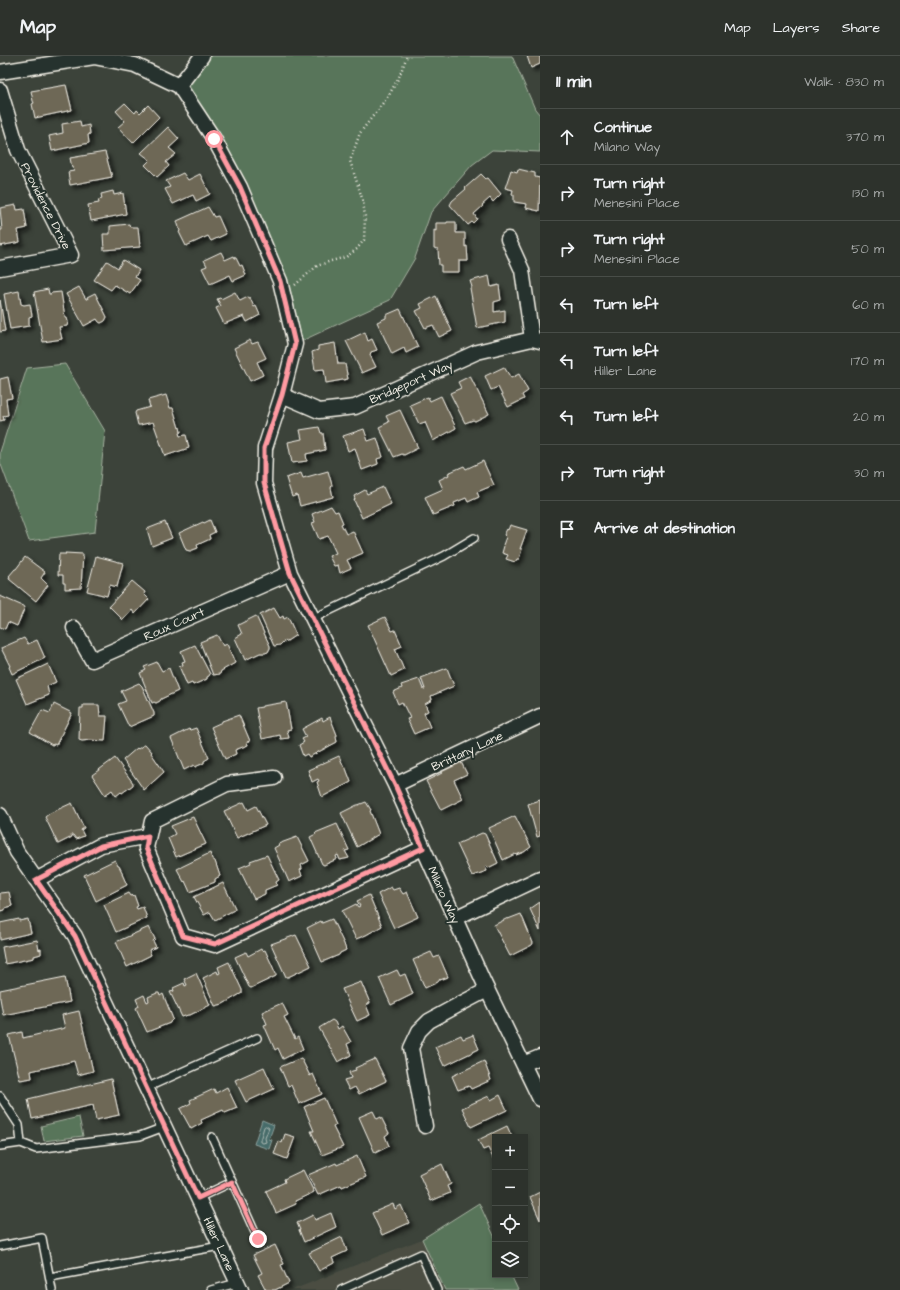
<!DOCTYPE html>
<html lang="en">
<head>
<meta charset="utf-8">
<style>
	:root { --surface:#2d322c; --page:#393e38; --text:#f1f3f6; --muted:#a7aaa9; --line:#484d48 }
	body { margin:0; font-family:"Architects Daughter",sans-serif; background:var(--page); color:var(--text) }
	.controls { position:absolute; right:12px; bottom:12px; display:grid; overflow:hidden; border-radius:0px; box-shadow:0 2px 6px #0003 }
	.controls button { width:36px; height:36px; display:grid; place-items:center; padding:0; border:0; border-bottom:1px solid var(--line); background:var(--surface); color:var(--text); font:20px sans-serif }
	.stop { position:absolute; width:12px; height:12px; margin:-9px; border:3px solid #ff9aa2; border-radius:50%; background:#fff }
	.stop.end { background:#ff9aa2; border-color:#fff; box-shadow:0 1px 4px #0008 }
	.list { margin:0; padding:0; list-style:none }
	h2 { display:flex; justify-content:space-between; align-items:center; height:52px; margin:0; padding:0 16px; font-size:17px }
	h2 small { font-size:13px; font-weight:400; color:var(--muted) }
	.list li { display:grid; grid-template-columns:26px 1fr auto; gap:12px; align-items:center; box-sizing:border-box; height:56px; padding:0 16px; border-top:1px solid var(--line) }
	.list b { display:block; font-size:15px; white-space:nowrap }
	.list p { margin:0; font-size:13px; white-space:nowrap; color:var(--muted) }
	.list em { font-size:13px; font-style:normal; color:var(--muted) }
	.icon { flex:none; width:22px; height:22px; fill:none; stroke:currentColor; stroke-width:2; stroke-linecap:round; stroke-linejoin:round }
	.map { position:relative; flex:none; width:540px; height:1234px; overflow:hidden }
	header { display:flex; align-items:center; gap:24px; box-sizing:border-box; height:56px; padding:0 20px; background:var(--surface); border-bottom:1px solid var(--line) }
	header strong { font-size:19px }
	nav { display:flex; gap:22px; margin-inline-start:auto; font-size:14px }
	main { display:flex }
	aside { flex:1; background:var(--surface) }
	.map>svg:first-child { display:block }
	.built { fill:#4b4e43 }
	.green { fill:#59745a; stroke:#a6b2a1 }
	.water { fill:#476c6b; stroke:#8ca19d }
	.lines { fill:none; stroke-linecap:round; stroke-linejoin:round }
	.shore { stroke:#afbcb6; stroke-width:1 }
	.building { fill:#6e6757; stroke:#f4f1e8; filter:url(#shadow) }
	.lane-casing { stroke:#f4f1e8; stroke-width:10 }
	.street-casing { stroke:#f4f1e8; stroke-width:17 }
	.path { stroke:#f4f1e8; stroke-width:2.5; stroke-dasharray:1 3; stroke-linecap:butt }
	.lane { stroke:#26332d; stroke-width:7 }
	.street { stroke:#26332d; stroke-width:14 }
	.route { stroke:#ff9aa2; stroke-width:5 }
	.labels { text-anchor:middle; stroke-width:4; stroke-linejoin:round; paint-order:stroke }
	.street-label { font-size:12px; fill:#f4f1e8; stroke:#26332d }
</style>
</head>
<body>
<header>
<strong>Map</strong>
<nav><a>Map</a><a>Layers</a><a>Share</a></nav>
</header>
<main>
<div class="map">
<svg width="540" height="1234" viewBox="0 0 540 1234">
	<defs>
		<filter id="shadow"><feDropShadow dx="3.5" dy="3.5" stdDeviation="2" flood-color="#0009"/></filter>
	</defs>
	<rect width="100%" height="100%" fill="#3c433a"/>
	<filter id="ink" filterUnits="userSpaceOnUse"><feTurbulence type="fractalNoise" baseFrequency=".025" numOctaves="2"/><feDisplacementMap in="SourceGraphic" scale="8" xChannelSelector="R" yChannelSelector="G"/><feConvolveMatrix kernelMatrix="1 2 1 2 8 2 1 2 1" color-interpolation-filters="sRGB"/></filter>
	<g filter="url(#ink)">
		<path class="built" d="M422 1183 445 1234H292Z"/>
		<path class="green" d="M202 0H512L535 53 540 59V96L492 94 472 109 431 156 415 202 390 244 295 288 240 131 179 30Z
			M65 308 105 375 95 476 29 485 0 406V396L27 312Z
			M79 1061 83 1080 44 1085 41 1070Z
			M479 1147 495 1182V1219H511L518 1234H445L422 1183Z"/>
		<path class="water" d="M262 1064 274 1069 269 1083 272 1084 269 1093 254 1088Z"/>
		<g class="lines">
			<path class="shore" d="M266 1070 269 1072 265 1082 266 1086 263 1087 260 1086V1084L264 1071Z"/>
		</g>
		<path class="building" d="M527 0H540V8L531 12Z
			M66 29 72 54 35 62 32 48 34 47 33 45 31 35Z
			M125 47 135 57 137 54 140 57 148 49 159 61 133 87 118 71 125 65 116 55Z
			M80 65 81 71 89 69 90 78 88 79 89 87 52 95 49 80 63 77 62 68Z
			M168 71 179 83 169 92 176 98 166 106 169 110 157 121 145 109 150 104 141 97Z
			M105 96 112 121 70 129 68 116 74 115 73 112H72L70 102Z
			M518 113 535 117V121L540 122 539 155 526 152 527 148 514 146V139L512 138 513 134 505 132 511 114 517 116Z
			M183 117 188 124 200 118 210 138 196 145 193 139 173 148 165 133 170 131 166 125Z
			M481 118 486 123 488 122 501 138 493 146 490 142 482 149 483 150 474 158 477 163 473 167 472 166 468 169 450 149 452 145 466 133 465 132Z
			M113 135 114 139 123 137 126 158 91 165 88 149 99 147 98 144 102 143 101 138Z
			M16 149 17 154 24 153 27 172 18 174 20 186 0 190V174H2L0 152Z
			M208 151 214 161 218 160 226 178 211 185 208 180 186 190 179 176 180 175 177 165Z
			M447 166H456V177H465V191L467 190 468 205H459V216H441V209H439L438 193 434 192V174L436 175V167H447Z
			M129 168 130 171H138L140 191 104 194 103 178H110V170Z
			M221 196 225 204 234 200 235 202H236L240 210 242 209 246 219 233 225 230 219 210 228 202 212 207 210 204 204Z
			M123 204 139 214 135 221 140 224 130 238 115 229 111 234 94 224 107 205 118 212Z
			M489 220 491 231 499 229 501 244 494 246V256L505 254V266L477 272 470 232 472 231 470 225Z
			M79 231 86 243H88L87 241 95 237 107 261 105 265 101 267 99 266 97 263 84 270 66 238Z
			M48 233 49 238H51V237L61 236 65 261 67 262 68 266 67 270 59 271 62 283 43 286 34 236Z
			M19 235 21 248 24 249 30 248 32 260 29 261V270L10 273 4 238Z
			M235 236 240 245 248 241 250 242 254 251 256 250 260 259 247 266 244 260 224 268 216 252 221 250 217 243 220 242 221 243Z
			M436 240 452 275 439 281 433 269 425 272 416 255 422 252 420 248Z
			M0 244 5 275 0 276Z
			M400 253 418 291 406 297 404 292 392 298 377 266 386 262V259Z
			M365 276 368 285 372 283 377 294 371 296 370 299 376 311 362 317 346 285Z
			M250 284 252 288 258 286 266 302 257 306 263 319 250 325 234 292Z
			M335 287 338 308H345L348 323 326 327 324 313 315 314 312 296 318 294V290Z
			M504 311 511 322 519 318 528 335 522 339 524 343 508 351 498 331 491 334 485 320Z
			M470 320 489 358 475 365 473 364 465 367 450 337 461 332 458 326Z
			M8 321 12 342 6 343 8 359 3 360 4 364 0 365V323Z
			M166 339 170 352H173L179 372 180 371 181 376 179 377 180 380 186 379 189 392 165 400 153 366 140 369H138L135 357 136 355 150 351 148 344Z
			M441 340 456 372 433 385 425 366 419 368 410 349 428 341 430 345Z
			M400 354 418 392 404 399 402 398 394 401 379 371 389 366 386 360Z
			M319 371 321 377H323L325 394 306 398 307 405 292 407 288 386 302 383 300 374Z
			M364 373 368 385 377 382 383 401 377 403 378 408 362 414 355 392 348 395 343 380Z
			M483 405 494 429 477 436 479 441 468 446 466 442 454 447 455 450 433 459 425 441 443 433 439 424 449 419 448 417 464 410 466 413Z
			M328 415 332 429 331 432 333 441 300 450 297 439 292 441 286 422 301 417 303 422Z
			M383 431 391 448 362 462 354 444 355 443 354 440 365 434 367 438Z
			M331 450 335 456 338 455 343 467 341 468 346 478 353 475 363 497 347 504 351 512 340 517 338 509 334 510 329 500 336 497 328 480 319 483 312 467 315 466 312 458Z
			M210 464 215 476 209 479 210 483 197 489 198 492 190 495 186 494 179 477 203 466 204 467Z
			M165 466 172 482 152 490 147 473Z
			M510 469 527 474 520 493H522L519 503H517L515 506 506 503 508 499 502 497 504 490 503 489 506 481 504 479 507 473 508 474Z
			M65 497 83 498 81 532 65 533V527H63V519H58L59 498H66Z
			M96 500 123 507 117 531 110 529 107 540 87 535Z
			M25 501 45 516 41 522 48 529 36 545 9 523 10 521 9 520 15 513H16Z
			M132 525 145 536 144 538 149 543 135 558 132 554 123 564 109 550Z
			M0 540 25 551 17 570 8 566 5 573 0 571Z
			M274 552 280 562 283 560 284 563 288 561 296 579 287 585 283 586 280 589 274 590 260 559Z
			M256 560 270 590V592L268 596 265 597H260L245 604 235 582 242 578 238 569Z
			M385 561 392 575 395 574 402 590 395 593 404 614 391 620 368 569Z
			M217 579 223 590 227 588 235 607 221 615 220 618 213 619 200 586Z
			M24 582 28 588 37 584 45 602 12 618 9 611 10 610 1 592Z
			M195 589 210 618 209 620 207 621V623L193 629 192 627 187 629 179 610 183 609 182 606 185 605 181 595Z
			M157 606 162 615 169 612 178 635 161 643 160 645 156 647 154 646 152 647 140 617 146 614 144 611Z
			M48 608 56 626 47 630 49 639 27 648 16 623Z
			M447 612 454 630 431 640 432 644 425 648 428 655 424 657 430 671 414 678 407 663 410 662 402 646 398 648 393 636 402 632 401 629 419 623 423 633H425L421 622Z
			M139 627 142 630 154 657V660L129 671 118 648 126 645 121 635Z
			M286 646 291 673 287 674 289 682 281 683 280 679 262 683 256 652 262 651V650Z
			M54 648 72 657 56 689 54 688 52 689 30 676 42 654 50 657Z
			M83 649H99L100 660H107L105 685 90 684 82 685 79 684 80 652H83Z
			M239 659 250 685 247 686 248 689 235 694 236 698 225 703 211 671 222 666V665Z
			M330 661 337 679 336 681 337 686 309 701 307 698 303 700 299 689 304 686 302 683 306 681 302 673 322 662 323 665Z
			M196 672 209 702 204 705V707L195 711 194 709 184 714 171 682 189 673 190 674Z
			M145 688 152 696 151 697 164 716 144 734 123 704 137 692 138 693Z
			M339 700 344 711 345 710 351 726 322 741 317 726 319 725 318 723 312 726 308 714Z
			M115 702 133 727V729L122 737 121 736 116 740 112 734 105 739 92 719Z
			M460 704 467 718 454 724 463 743 441 754 426 725 442 717 441 714Z
			M540 744V780L537 781 528 748Z
			M244 746 248 754 256 750 266 769 237 782 224 755Z
			M366 746 371 754 370 755 379 778 357 791 341 757 357 749H358Z
			M72 747 84 772 81 774 84 780 76 783 73 779H71L72 781 58 788 45 761 50 757Z
			M515 760 531 791 524 796 516 799 515 798 503 804 489 772Z
			M193 761 206 788 176 801 168 782 175 778 171 770Z
			M337 768 349 794 345 795 349 802 340 804 338 799 336 800 337 803 324 809 322 808 310 781 316 778 315 777Z
			M482 777 485 778 498 807 488 812 487 810 485 811 487 815 472 820 457 788Z
			M297 781 309 805 301 809 302 813 300 814 302 820 289 826 274 792 279 789 278 788Z
			M210 797 212 803 215 805 220 820 215 823V826L190 836 185 825 184 826 177 813Z
			M267 799 279 824 276 826 277 829 265 834V838L254 843 239 812 251 807 250 805Z
			M115 804 118 810H119L123 818H122L127 829 96 845 84 819Z
			M223 827 235 852 234 854 215 864 210 856 204 859 194 841Z
			M391 831 393 834 399 832 403 838 407 836 418 861 394 872 378 838Z
			M9 836 12 850 5 852V854L0 855V837Z
			M129 837 131 840 134 839 138 850 136 851 137 853 143 851 147 862 116 876 104 849Z
			M369 839 382 870 366 879 356 883 342 855 356 848 358 851 360 850 357 845Z
			M540 846V875L530 853Z
			M521 858 533 887 532 889 510 900 494 869 508 862V863Z
			M19 863V865L28 863 31 877 0 884V867Z
			M332 863 344 888 346 894 340 897 339 899 322 906 307 872 321 865 322 867Z
			M149 871 155 883 153 885 156 891 149 894 151 899 127 911 116 886Z
			M296 879 311 910 288 921H286L271 888Z
			M37 884 39 894 41 893V898L34 900V902L5 908 2 891Z
			M261 893 262 895 265 894 276 918V920L251 932 249 931 235 901 246 896 248 900Z
			M431 896 434 902 439 900 448 921 440 924V923L438 926 425 932 413 904Z
			M229 906 242 934V937L223 948 215 950 203 922 217 915 218 918 220 917 218 911Z
			M397 914 400 920 405 918 413 938 391 949 379 922Z
			M196 917 210 949 190 959H188L182 961 170 936 174 935 173 932 184 927 185 930 187 929 184 923Z
			M65 921 70 946 3 959 0 942V934Z
			M361 926 370 947 366 949 370 959 357 965 342 933Z
			M157 937H159L160 940 163 938 173 963 170 966V967L147 976 136 952 139 950 136 943 144 939 147 946 149 945 148 941Z
			M282 947 288 959 284 961 295 983 298 981 303 993 283 1003 278 992 275 994 264 969 267 968 262 956Z
			M79 955 93 1015 78 1019 74 1005 31 1015 32 1022 20 1024 9 979 22 976 23 982 65 972 62 959Z
			M332 964 335 966 338 973 342 970 351 986 347 988 351 999 338 1006 319 972Z
			M461 979 463 983 473 979 479 993 444 1010 435 991Z
			M301 1002 310 1020 313 1018 322 1038 299 1048 291 1029 288 1030 280 1011Z
			M375 1003 386 1025 359 1038 355 1031 349 1034 344 1024 351 1022 349 1016 356 1014 355 1012Z
			M484 1005 491 1024 471 1033 469 1030 458 1034 452 1020Z
			M264 1011 274 1033 246 1046 235 1024Z
			M111 1023 119 1059 96 1064 93 1049 32 1063 28 1043Z
			M227 1031 237 1052 225 1057 223 1054 201 1064 202 1067 191 1073 180 1053 191 1047 190 1044 214 1033 216 1037Z
			M500 1039 507 1054 471 1071 462 1052 489 1040 491 1044Z
			M324 1042 336 1069 333 1071 343 1091 322 1099 311 1075H314L304 1051Z
			M373 1055 377 1063 381 1061 389 1077 385 1080 389 1090 375 1097 359 1061Z
			M507 1070 512 1081H495V1106L488 1092 483 1094 478 1084Z
			M285 1078 295 1081 287 1103 274 1098 279 1085 282 1087Z
			M357 1100 366 1121 342 1131 341 1129 318 1139 308 1119 336 1107 337 1109Z
			M442 1108 451 1128 447 1130 450 1137 431 1145 419 1118 433 1111 434 1112Z
			M303 1114 314 1136 295 1145 296 1148 276 1157 266 1135 285 1126 284 1123Z
			M540 1136V1164L530 1141Z
			M393 1148 395 1153 401 1149 409 1167 382 1179 372 1157Z
			M331 1157 336 1171 304 1186 299 1174H300L297 1167 313 1159 315 1164Z
			M342 1181 347 1195 332 1202 334 1206V1207L319 1215 309 1197Z
			M275 1189 284 1208 281 1209 289 1227 275 1234H266L258 1219 262 1217 253 1199Z"/>
		<g class="lines">
			<defs>
				<path id="lane" d="M312 563 444 500 474 482
					M146 1032 257 982
					M0 1040 19 1069 21 1087
					M212 1081 258 1183
					M0 1090 21 1087 36 1093 140 1080 164 1071
					M198 1142 232 1126
					M0 1190 42 1182 52 1234
					M50 1221 220 1190
					M211 1234 237 1227
					M341 1234 421 1198 437 1234"/>
				<path id="street" d="M0 16 94 1 135 9 179 30 214 83 240 131 280 225 295 288 282 339 265 392 264 427 290 517 395 729 484 927 540 1043
					M179 30 202 0
					M0 34 18 94 71 199 0 212
					M508 183 522 214 532 283
					M282 339 319 355 355 351 477 296 532 283 540 285
					M74 572 92 604 290 517
					M274 722 227 728 152 765 146 792 183 880 215 889 423 792
					M395 729 540 660
					M0 759 17 796 75 880 241 1234
					M36 824 101 789 148 780
					M455 862 540 822
					M523 1008 540 1001
					M425 1070 411 992 419 975 429 965 462 947 487 934"/>
			</defs>
			<use href="#lane" class="lane-casing"/>
			<use href="#street" class="street-casing"/>
			<path class="path" d="M295 229 317 210 331 205 346 201 357 193 364 184 365 161 363 145 350 105 360 77 389 39 399 21 407 0"/>
			<use href="#lane" class="lane"/>
			<use href="#street" class="street"/>
		</g>
	</g>
	<g class="lines" filter="url(#ink)">
		<path class="route" d="M214 83 240 131 280 225 295 288 282 339 264 392V427L290 517 395 729 423 792 215 888 183 880 146 792 148 780 101 790 36 824 75 880 198 1142 232 1126 258 1183"/>
	</g>
	<g class="labels">
		<g class="street-label">
			<text transform="translate(46 150) rotate(63)" y="4">Providence Drive</text>
			<text transform="translate(411 326) rotate(-24)" y="4">Bridgeport Way</text>
			<text transform="translate(174 568) rotate(-24)" y="4">Roux Court</text>
			<text transform="translate(467 695) rotate(-25)" y="4">Brittany Lane</text>
			<text transform="translate(444 839) rotate(66)" y="4">Milano Way</text>
			<text transform="translate(219 1188) rotate(65)" y="4">Hiller Lane</text>
		</g>
	</g>
</svg>
<div class="controls">
<button>+</button>
<button>−</button>
<button><svg class="icon" aria-label="locate" viewBox="0 0 24 24"><circle cx="12" cy="12" r="6"/><path d="M12 2v4M12 18v4M2 12h4M18 12h4"/></svg></button>
<button><svg class="icon" aria-label="layers" viewBox="0 0 24 24"><path d="M12 4l9 5-9 5-9-5zM3 14l9 5 9-5"/></svg></button>
</div>
<div class="stop" style="left:214px;top:83px"></div>
<div class="stop end" style="left:258px;top:1183px"></div>
</div>
<aside>
<h2>11 min<small>Walk · 830 m</small></h2>
<ul class="list">
<li><svg class="icon" aria-label="ahead" viewBox="0 0 24 24"><path d="M12 20V5M6 11l6-6 6 6"/></svg><div><b>Continue</b><p>Milano Way</p></div><em>370 m</em></li>
<li><svg class="icon" aria-label="right" viewBox="0 0 24 24"><path d="M7 20v-9h11M14 6l5 5-5 5"/></svg><div><b>Turn right</b><p>Menesini Place</p></div><em>130 m</em></li>
<li><svg class="icon" aria-label="right" viewBox="0 0 24 24"><path d="M7 20v-9h11M14 6l5 5-5 5"/></svg><div><b>Turn right</b><p>Menesini Place</p></div><em>50 m</em></li>
<li><svg class="icon" aria-label="left" viewBox="0 0 24 24"><path d="M17 20v-9H6M10 6l-5 5 5 5"/></svg><div><b>Turn left</b></div><em>60 m</em></li>
<li><svg class="icon" aria-label="left" viewBox="0 0 24 24"><path d="M17 20v-9H6M10 6l-5 5 5 5"/></svg><div><b>Turn left</b><p>Hiller Lane</p></div><em>170 m</em></li>
<li><svg class="icon" aria-label="left" viewBox="0 0 24 24"><path d="M17 20v-9H6M10 6l-5 5 5 5"/></svg><div><b>Turn left</b></div><em>20 m</em></li>
<li><svg class="icon" aria-label="right" viewBox="0 0 24 24"><path d="M7 20v-9h11M14 6l5 5-5 5"/></svg><div><b>Turn right</b></div><em>30 m</em></li>
<li><svg class="icon" aria-label="arrive" viewBox="0 0 24 24"><path d="M6 21V4h12l-3 4 3 4H6"/></svg><div><b>Arrive at destination</b></div></li>
</ul>
</aside>
</main>
</body>
</html>
